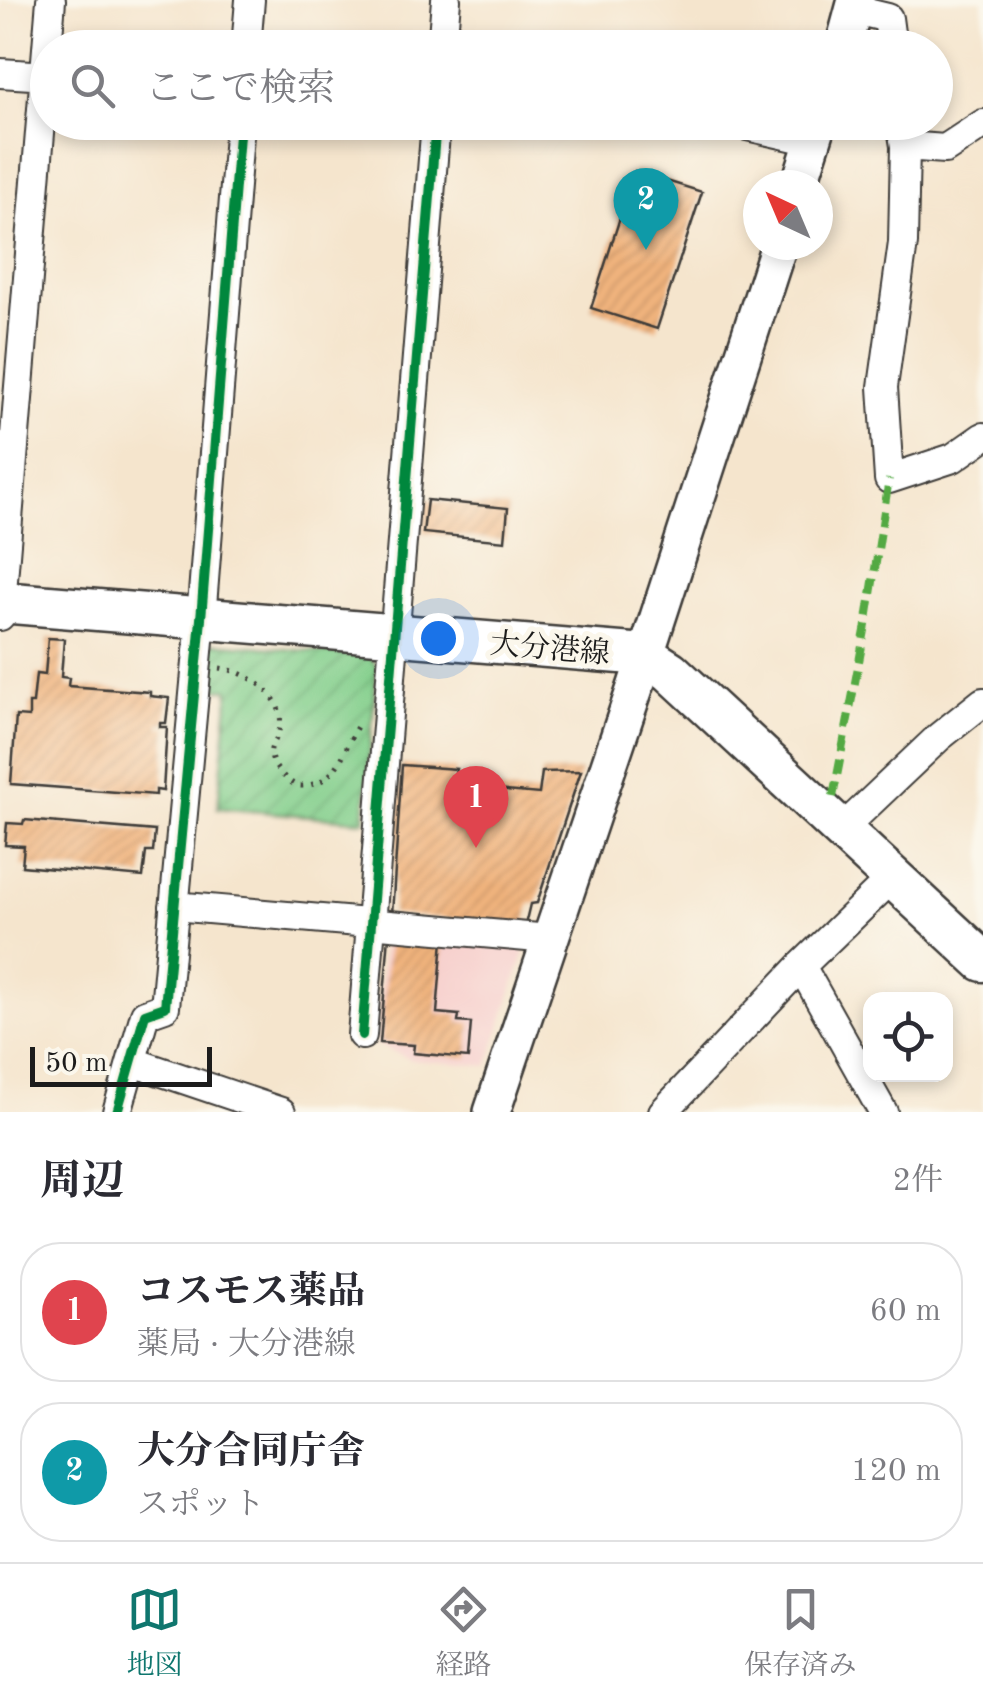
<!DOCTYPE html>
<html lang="ja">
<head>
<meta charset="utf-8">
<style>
	:root { --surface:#fff; --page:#f2f2f3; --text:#2b2b33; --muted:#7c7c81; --line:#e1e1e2; --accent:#0f766e }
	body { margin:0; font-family:"Old Standard TT","Noto Serif JP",serif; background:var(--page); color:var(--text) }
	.controls { position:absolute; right:30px; bottom:30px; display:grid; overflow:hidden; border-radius:20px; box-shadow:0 5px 15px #0003 }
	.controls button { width:90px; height:90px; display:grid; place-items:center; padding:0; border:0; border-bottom:2px solid var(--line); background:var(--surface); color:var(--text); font:50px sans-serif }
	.compass { position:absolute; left:743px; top:170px; width:90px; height:90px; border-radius:50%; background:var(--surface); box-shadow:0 5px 15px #0003; rotate:316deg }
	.scale { position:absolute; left:30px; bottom:25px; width:182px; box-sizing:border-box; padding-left:10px; border:5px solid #1c1c1c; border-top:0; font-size:28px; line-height:35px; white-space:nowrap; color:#1c1c1c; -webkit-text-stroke:8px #fbf7ec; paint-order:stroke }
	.you { position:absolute; left:438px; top:638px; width:35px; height:35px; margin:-25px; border:8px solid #fff; border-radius:50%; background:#1a73e8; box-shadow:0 0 0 15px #1a73e833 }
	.badge { display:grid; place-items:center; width:65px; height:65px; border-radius:50%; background:var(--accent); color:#fff; font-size:32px; font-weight:700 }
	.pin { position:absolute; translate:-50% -82px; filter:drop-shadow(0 2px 5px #0008) }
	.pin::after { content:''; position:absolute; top:52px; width:35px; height:30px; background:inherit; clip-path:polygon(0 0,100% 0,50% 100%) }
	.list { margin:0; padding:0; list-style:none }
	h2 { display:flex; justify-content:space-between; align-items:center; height:130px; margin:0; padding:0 40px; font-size:42px }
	h2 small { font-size:32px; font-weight:400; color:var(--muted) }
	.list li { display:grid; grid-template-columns:65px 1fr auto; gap:30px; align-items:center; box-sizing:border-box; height:140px; margin:0 20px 20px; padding:0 20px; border:2px solid var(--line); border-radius:40px }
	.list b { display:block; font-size:38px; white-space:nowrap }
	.list p { margin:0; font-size:32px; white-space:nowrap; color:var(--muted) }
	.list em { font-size:32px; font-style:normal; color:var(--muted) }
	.icon { flex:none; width:55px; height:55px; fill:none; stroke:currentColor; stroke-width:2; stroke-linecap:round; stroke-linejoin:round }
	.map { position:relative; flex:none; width:983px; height:1112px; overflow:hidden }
	.search { position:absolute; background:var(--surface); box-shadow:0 5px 15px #0003; left:30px; right:30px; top:30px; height:110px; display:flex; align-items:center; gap:25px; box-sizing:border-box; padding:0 35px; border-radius:55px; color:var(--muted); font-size:38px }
	.sheet { height:450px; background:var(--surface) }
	nav { display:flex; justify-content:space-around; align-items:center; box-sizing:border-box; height:140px; border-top:2px solid var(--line); background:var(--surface); font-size:28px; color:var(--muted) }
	nav a { display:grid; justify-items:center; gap:5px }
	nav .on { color:var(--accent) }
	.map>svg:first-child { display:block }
	.built { fill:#f7d0cd }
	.garden { fill:url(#garden-furrows); stroke:#507654; stroke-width:2.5 }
	.building { fill:url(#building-hatch) }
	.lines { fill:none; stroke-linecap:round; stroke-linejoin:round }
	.minor-casing { stroke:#3d3a37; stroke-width:32 }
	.tertiary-casing { stroke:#3d3a37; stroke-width:40 }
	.secondary-casing { stroke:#3d3a37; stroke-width:45 }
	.path { stroke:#3d3a37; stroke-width:5; stroke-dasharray:2.5 8; stroke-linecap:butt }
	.minor { stroke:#fff; stroke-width:28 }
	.tertiary { stroke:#fff; stroke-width:35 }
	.secondary { stroke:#fff; stroke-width:40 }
	.quiet { stroke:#52a943; stroke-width:8; stroke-dasharray:15 8; stroke-linecap:butt }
	.cycleway-casing { stroke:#fbf7ec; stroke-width:16 }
	.cycleway { stroke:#00873e; stroke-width:10 }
	.labels { text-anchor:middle; stroke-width:10; stroke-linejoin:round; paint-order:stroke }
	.street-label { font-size:30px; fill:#1c1c1c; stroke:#fbf7ec }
</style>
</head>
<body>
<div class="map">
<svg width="983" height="1112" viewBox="0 0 983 1112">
	<defs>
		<pattern id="garden-furrows" width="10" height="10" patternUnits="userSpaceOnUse" patternTransform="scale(2.5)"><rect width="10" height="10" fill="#83cf8c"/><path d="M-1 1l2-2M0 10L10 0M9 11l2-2" fill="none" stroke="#71b178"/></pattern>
		<pattern id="building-hatch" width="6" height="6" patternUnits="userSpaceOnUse" patternTransform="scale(2.5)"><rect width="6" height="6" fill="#f0b37d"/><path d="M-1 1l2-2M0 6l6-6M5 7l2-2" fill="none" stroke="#cd996b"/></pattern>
	</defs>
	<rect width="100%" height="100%" fill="#fbf7ec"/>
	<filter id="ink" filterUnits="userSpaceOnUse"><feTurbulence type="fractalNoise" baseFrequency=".01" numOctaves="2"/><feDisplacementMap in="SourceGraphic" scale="20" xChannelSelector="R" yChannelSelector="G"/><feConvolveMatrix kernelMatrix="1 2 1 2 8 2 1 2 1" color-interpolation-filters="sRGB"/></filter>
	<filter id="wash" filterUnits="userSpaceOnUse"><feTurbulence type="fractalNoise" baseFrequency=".0048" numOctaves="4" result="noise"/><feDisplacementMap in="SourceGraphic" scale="40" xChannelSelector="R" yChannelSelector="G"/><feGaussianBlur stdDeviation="2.25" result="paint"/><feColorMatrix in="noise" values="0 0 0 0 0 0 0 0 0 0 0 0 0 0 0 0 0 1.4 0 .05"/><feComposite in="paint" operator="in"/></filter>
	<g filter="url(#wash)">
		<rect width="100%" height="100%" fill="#f5e5cd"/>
		<path class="built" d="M384 931 521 942 525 951 488 1066 412 1060 377 1045Z"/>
		<path class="garden" d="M212 643 370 656 377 667 364 821 218 808 229 690 208 688Z"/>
		<g id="blocks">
			<path class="building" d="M635 171 702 192 657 329 591 308Z
				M427 500 508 508 505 541 423 533Z
				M48 638 64 639 61 677 69 678 68 686 150 692V696L169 698 166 723H160V727H167L163 791 156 790V795L11 784 16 716 29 717V703H33L36 674 45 675Z
				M402 765 456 769 452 786 539 794 542 772 581 771 537 903 530 904 525 925 392 914Z
				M24 820 155 831 153 852H146L143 877 22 866 24 846 5 845 7 823 23 824Z
				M389 936 443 940 437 1013 459 1015 458 1022 471 1023 468 1058 413 1053 414 1045 380 1043Z"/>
		</g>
	</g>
	<g filter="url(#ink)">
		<use href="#blocks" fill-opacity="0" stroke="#3d3a37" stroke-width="2.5"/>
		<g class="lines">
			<defs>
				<path id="minor" d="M855 10 888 18 892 48
					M246 48 250 0
					M442 48 446 0
					M0 73 48 76
					M729 122 813 141
					M901 122 905 146 903 243 883 387 889 479 953 458 983 437
					M905 146 945 149 983 124
					M0 616 51 0
					M841 830 939 737 983 702
					M174 906 550 939
					M801 966 883 1112
					M362 1035 436 122
					M133 1062 281 1112
					M117 1112 145 1014 165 1007 201 619 240 122
					M663 1112 801 966 892 878"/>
				<path id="tertiary" d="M843 48 856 0
					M799 185 819 122
					M492 1112 636 685 779 245"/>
				<path id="secondary" d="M0 602 645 655 670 671 983 961"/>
			</defs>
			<use href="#minor" class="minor-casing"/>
			<use href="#tertiary" class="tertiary-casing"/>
			<use href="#secondary" class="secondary-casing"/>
			<path class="path" d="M220 668C250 672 291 698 278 734 276 742 269 746 271 755 272 765 281 774 288 780 295 786 300 787 309 785 342 778 343 747 360 722"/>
			<use href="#minor" class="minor"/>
			<use href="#tertiary" class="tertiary"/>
			<use href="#secondary" class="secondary"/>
			<path class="quiet" d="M833 797 867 620 889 479"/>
			<defs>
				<path id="cycleway" d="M362 1035 436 122
					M117 1112 145 1014 165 1007 201 619 240 122"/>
			</defs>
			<use href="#cycleway" class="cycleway-casing"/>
			<use href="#cycleway" class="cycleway"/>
		</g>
	</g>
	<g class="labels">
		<g class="street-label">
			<text transform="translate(550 648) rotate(5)" y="10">大分港線</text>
		</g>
	</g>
</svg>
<div class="controls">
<button><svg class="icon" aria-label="locate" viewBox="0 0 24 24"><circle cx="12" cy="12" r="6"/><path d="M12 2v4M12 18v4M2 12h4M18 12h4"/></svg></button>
</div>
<svg class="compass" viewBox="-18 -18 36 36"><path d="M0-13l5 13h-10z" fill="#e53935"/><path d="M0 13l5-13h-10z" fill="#7c7c81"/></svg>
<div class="scale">50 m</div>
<div class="you"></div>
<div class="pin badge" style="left:476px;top:848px;background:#e0444e">1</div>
<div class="pin badge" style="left:646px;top:250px;background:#0f9aa8">2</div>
<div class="search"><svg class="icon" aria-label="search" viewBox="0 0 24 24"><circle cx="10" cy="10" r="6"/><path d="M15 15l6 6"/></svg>ここで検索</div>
</div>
<section class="sheet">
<h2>周辺<small>2件</small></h2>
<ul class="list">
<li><span class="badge" style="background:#e0444e">1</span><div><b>コスモス薬品</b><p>薬局 · 大分港線</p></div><em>60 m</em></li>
<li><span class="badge" style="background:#0f9aa8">2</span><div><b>大分合同庁舎</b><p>スポット</p></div><em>120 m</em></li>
</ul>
</section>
<nav>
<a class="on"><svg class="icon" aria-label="map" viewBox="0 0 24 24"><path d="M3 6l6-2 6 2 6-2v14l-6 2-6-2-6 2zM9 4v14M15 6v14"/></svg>地図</a>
<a><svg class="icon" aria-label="directions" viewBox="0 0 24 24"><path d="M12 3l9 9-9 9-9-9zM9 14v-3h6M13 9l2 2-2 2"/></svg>経路</a>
<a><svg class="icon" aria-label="saved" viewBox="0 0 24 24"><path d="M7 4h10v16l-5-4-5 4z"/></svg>保存済み</a>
</nav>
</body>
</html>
